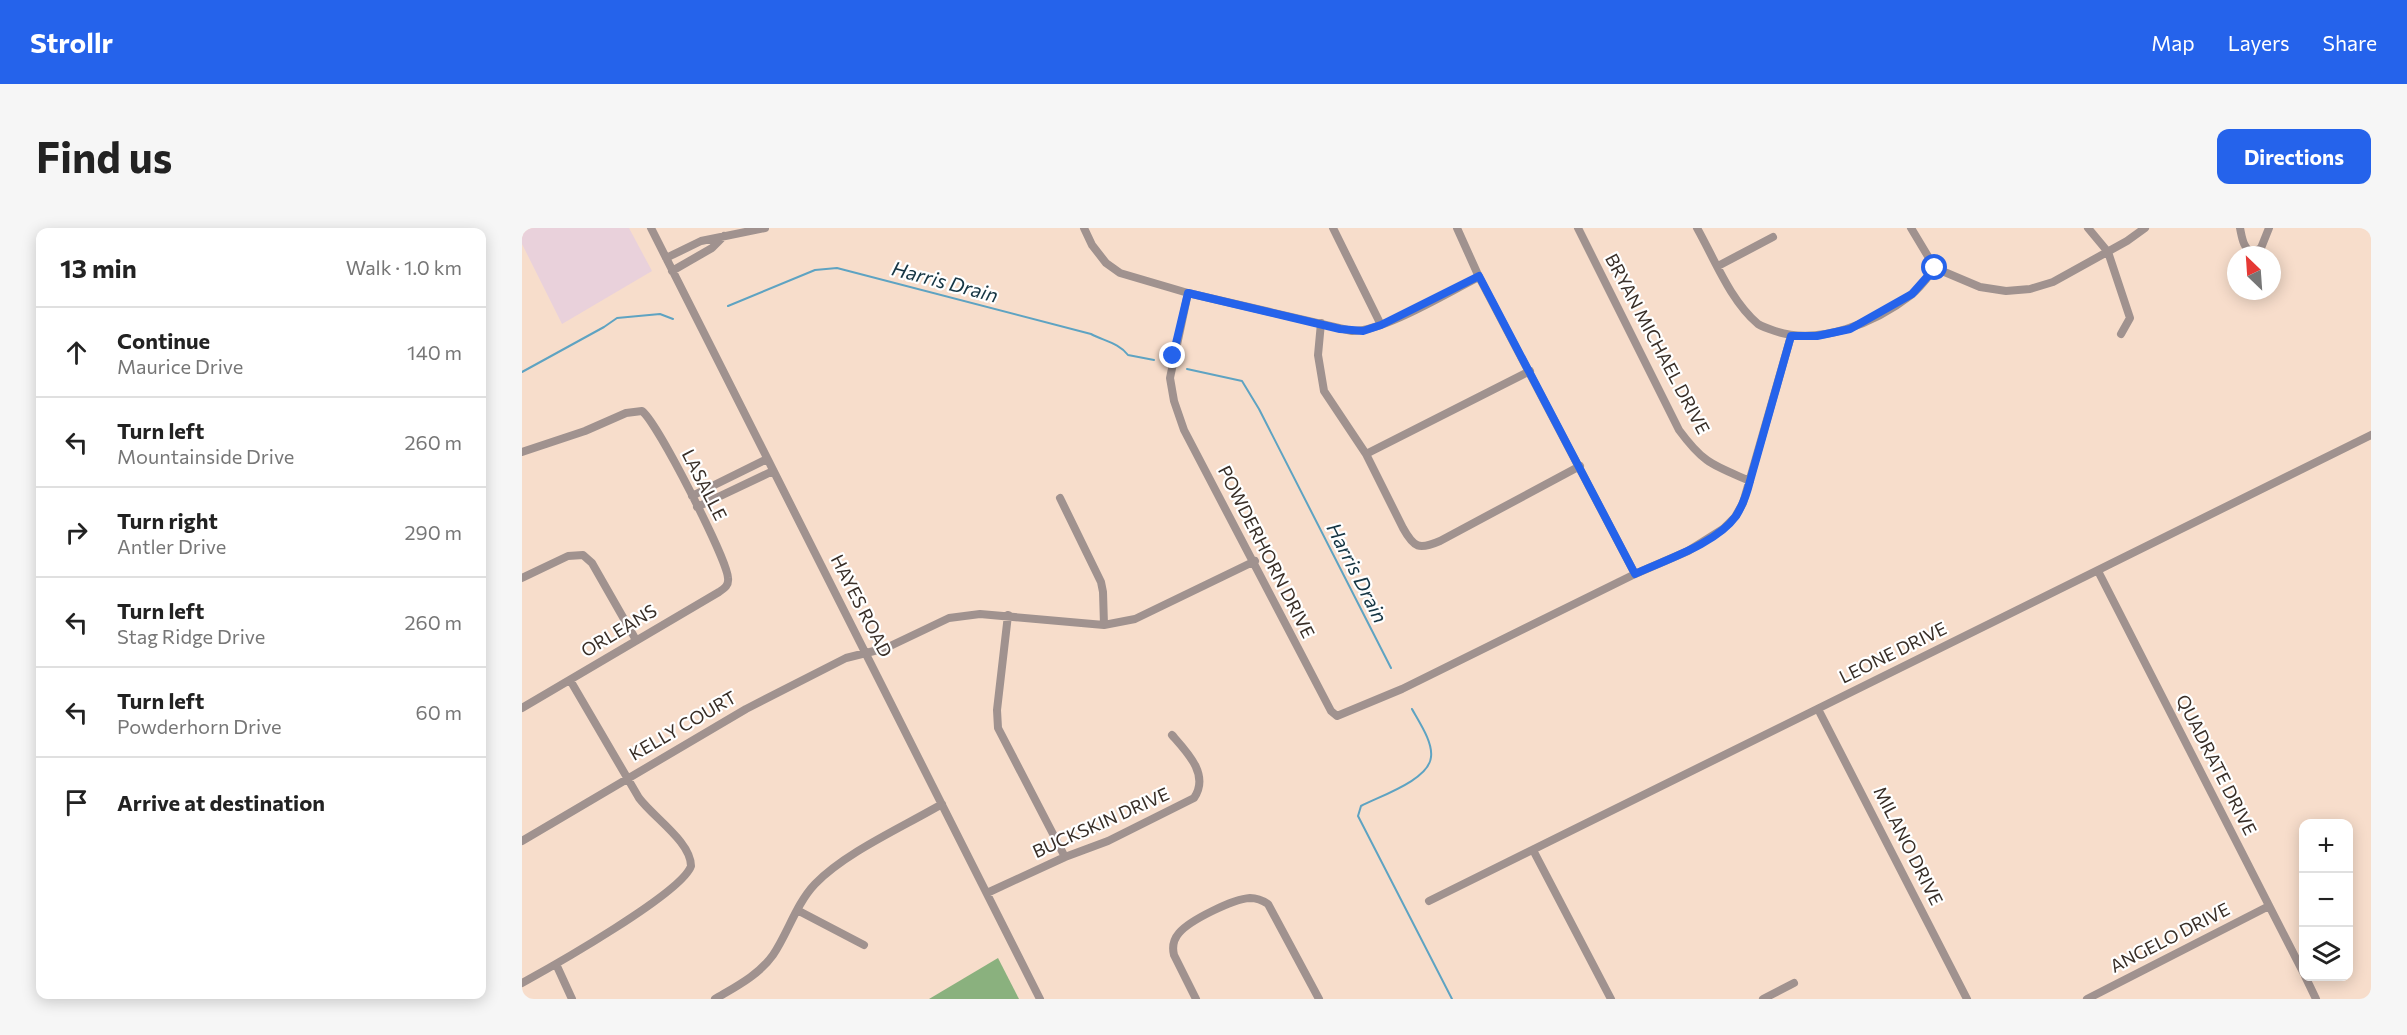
<!DOCTYPE html>
<html lang="en">
<head>
<meta charset="utf-8">
<style>
	:root { --surface:#fff; --page:#f6f6f6; --text:#222; --muted:#767676; --line:#e0e0e0; --accent:#2563eb }
	body { margin:0; font-family:Commissioner,sans-serif; background:var(--page); color:var(--text) }
	.controls { position:absolute; right:18px; bottom:18px; display:grid; overflow:hidden; border-radius:12px; box-shadow:0 3px 15px #0003 }
	.controls button { width:54px; height:54px; display:grid; place-items:center; padding:0; border:0; border-bottom:2px solid var(--line); background:var(--surface); color:var(--text); font:30px sans-serif }
	.compass { position:absolute; left:1705px; top:18px; width:54px; height:54px; border-radius:50%; background:var(--surface); box-shadow:0 3px 15px #0003; rotate:335deg }
	.stop { position:absolute; width:18px; height:18px; margin:-14px; border:4px solid #2563eb; border-radius:50%; background:#fff }
	.stop.end { background:#2563eb; border-color:#fff; box-shadow:0 2px 6px #0008 }
	.list { margin:0; padding:0; list-style:none }
	h2 { display:flex; justify-content:space-between; align-items:center; height:78px; margin:0; padding:0 24px; font-size:26px }
	h2 small { font-size:20px; font-weight:400; color:var(--muted) }
	.list li { display:grid; grid-template-columns:39px 1fr auto; gap:18px; align-items:center; box-sizing:border-box; height:90px; padding:0 24px; border-top:2px solid var(--line) }
	.list b { display:block; font-size:22px; white-space:nowrap }
	.list p { margin:0; font-size:20px; white-space:nowrap; color:var(--muted) }
	.list em { font-size:20px; font-style:normal; color:var(--muted) }
	.icon { flex:none; width:33px; height:33px; fill:none; stroke:currentColor; stroke-width:2; stroke-linecap:round; stroke-linejoin:round }
	.map { position:relative; flex:none; width:1849px; height:771px; overflow:hidden; border-radius:12px }
	header { display:flex; align-items:center; gap:36px; box-sizing:border-box; height:84px; padding:0 30px; background:var(--accent); color:#fff }
	header strong { font-size:28px }
	nav { display:flex; gap:33px; margin-inline-start:auto; font-size:21px }
	.intro { display:flex; align-items:center; justify-content:space-between; box-sizing:border-box; height:144px; padding:0 36px }
	h1 { margin:0; font-size:42px }
	.button { padding:15px 27px; border-radius:12px; background:var(--accent); color:#fff; font-size:21px; font-weight:700 }
	main { display:flex; gap:36px; padding:0 36px }
	aside { flex:1; background:var(--surface); border-radius:12px; box-shadow:0 3px 15px #0003 }
	.map>svg:first-child { display:block }
	.commercial { fill:#e9d1db }
	.forest { fill:#8ab17e }
	.lines { fill:none; stroke-linecap:round; stroke-linejoin:round }
	.stream { stroke:#5ea3c2; stroke-width:2 }
	.minor { stroke:#a0928f; stroke-width:8 }
	.route { stroke:#2563eb; stroke-width:8 }
	.labels { text-anchor:middle; stroke-width:4.5; stroke-linejoin:round; paint-order:stroke }
	.street-label { font-size:18px; fill:#382e27; stroke:#fff }
	.water-label { font-size:20px; font-style:italic; fill:#153543; stroke:#fff }
</style>
</head>
<body>
<header>
<strong>Strollr</strong>
<nav><a>Map</a><a>Layers</a><a>Share</a></nav>
</header>
<div class="intro"><h1>Find us</h1><a class="button">Directions</a></div>
<main>
<aside>
<h2>13 min<small>Walk · 1.0 km</small></h2>
<ul class="list">
<li><svg class="icon" aria-label="ahead" viewBox="0 0 24 24"><path d="M12 20V5M6 11l6-6 6 6"/></svg><div><b>Continue</b><p>Maurice Drive</p></div><em>140 m</em></li>
<li><svg class="icon" aria-label="left" viewBox="0 0 24 24"><path d="M17 20v-9H6M10 6l-5 5 5 5"/></svg><div><b>Turn left</b><p>Mountainside Drive</p></div><em>260 m</em></li>
<li><svg class="icon" aria-label="right" viewBox="0 0 24 24"><path d="M7 20v-9h11M14 6l5 5-5 5"/></svg><div><b>Turn right</b><p>Antler Drive</p></div><em>290 m</em></li>
<li><svg class="icon" aria-label="left" viewBox="0 0 24 24"><path d="M17 20v-9H6M10 6l-5 5 5 5"/></svg><div><b>Turn left</b><p>Stag Ridge Drive</p></div><em>260 m</em></li>
<li><svg class="icon" aria-label="left" viewBox="0 0 24 24"><path d="M17 20v-9H6M10 6l-5 5 5 5"/></svg><div><b>Turn left</b><p>Powderhorn Drive</p></div><em>60 m</em></li>
<li><svg class="icon" aria-label="arrive" viewBox="0 0 24 24"><path d="M6 21V4h12l-3 4 3 4H6"/></svg><div><b>Arrive at destination</b></div></li>
</ul>
</aside>
<div class="map">
<svg width="1849" height="771" viewBox="0 0 1849 771">
	<rect width="100%" height="100%" fill="#f7ddcb"/>
	<path class="commercial" d="M0 0H107L130 43 40 96 0 16Z"/>
	<path class="forest" d="M476 730 497 771H407Z"/>
	<g class="lines">
		<path class="stream" d="M206 78 293 42 315 40 569 106C582 113 597 115 606 127L632 132
			M665 141 720 153 737 181 869 440
			M0 144 82 99 95 90 138 86 151 91
			M890 481C897 494 911 514 909 529 907 552 858 568 839 578L836 588 930 771"/>
		<path class="minor" d="M129 0 518 771
			M562 0 570 17 584 35 598 45 666 65 830 103C863 103 925 65 957 49
			M811 0 859 97
			M935 0 957 49 1113 346
			M1056 0 1157 202C1182 236 1191 237 1228 253
			M1175 0C1193 32 1208 72 1236 96 1241 99 1247 101 1253 103 1297 118 1353 95 1389 67 1398 60 1406 49 1413 40
			M1389 0 1413 40 1458 59 1484 63 1508 61 1531 54 1605 13 1623 0
			M1566 0 1586 24 1608 90 1599 106
			M1718 0C1720 9 1721 21 1731 25L1739 20 1747 0
			M144 30 179 13 243 0
			M1196 38 1251 9
			M150 43 190 20 202 8
			M666 65 648 150 652 173 662 202 809 483 815 488 880 461 1113 346 1166 323 1201 301 1213 289 1221 275 1269 108
			M799 95 796 127 802 163 844 226 881 300C892 320 897 322 918 313L1058 238
			M0 224 63 203 104 185 120 183C135 194 205 331 206 350 207 357 203 360 197 364L0 480
			M844 226 1008 143
			M170 268 245 231
			M538 270 579 354 581 364 582 397
			M175 279 251 243
			M1576 343 1782 746
			M0 350 46 328 61 327 70 335 114 412
			M486 387 475 482 476 500 543 629
			M1296 481 1445 771
			M0 613 224 481 324 430 364 420 427 390 458 386 582 397 613 391 733 333
			M1011 622 1089 771
			M465 665 543 629 586 613 672 570C688 547 665 524 650 507
			M907 673 1849 207
			M275 682 342 717
			M34 736 50 771
			M1783 748 1794 771
			M0 755C31 738 160 665 169 638 169 614 132 590 117 570L48 452
			M193 771C213 759 237 747 251 727 266 705 274 676 293 656 324 624 381 599 420 576
			M674 771 652 727C650 719 651 712 657 705 668 692 711 671 728 670 735 670 740 672 746 676L797 771
			M1241 771 1272 755
			M1565 771 1747 678"/>
	</g>
	<g class="lines">
		<path class="route" d="M651 128 666 65 818 101 841 103 859 97 957 48 1113 346C1143 332 1194 316 1214 288 1221 277 1225 265 1228 253L1269 108H1295L1328 101 1390 66 1413 40"/>
	</g>
	<g class="labels">
		<g class="street-label">
			<text transform="translate(1135 116) rotate(62)" y="6">BRYAN MICHAEL DRIVE</text>
			<text transform="translate(182 257) rotate(63)" y="6">LASALLE</text>
			<text transform="translate(744 324) rotate(63)" y="6">POWDERHORN DRIVE</text>
			<text transform="translate(339 378) rotate(63)" y="6">HAYES ROAD</text>
			<text transform="translate(97 403) rotate(-31)" y="6">ORLEANS</text>
			<text transform="translate(1371 425) rotate(-26)" y="6">LEONE DRIVE</text>
			<text transform="translate(161 498) rotate(-30)" y="6">KELLY COURT</text>
			<text transform="translate(1694 537) rotate(63)" y="6">QUADRATE DRIVE</text>
			<text transform="translate(579 595) rotate(-24)" y="6">BUCKSKIN DRIVE</text>
			<text transform="translate(1386 618) rotate(63)" y="6">MILANO DRIVE</text>
			<text transform="translate(1648 710) rotate(-27)" y="6">ANGELO DRIVE</text>
		</g>
		<g class="water-label">
			<text transform="translate(423 54) rotate(15)" y="7">Harris Drain</text>
			<text transform="translate(835 345) rotate(63)" y="7">Harris Drain</text>
		</g>
	</g>
</svg>
<div class="controls">
<button>+</button>
<button>−</button>
<button><svg class="icon" aria-label="layers" viewBox="0 0 24 24"><path d="M12 4l9 5-9 5-9-5zM3 14l9 5 9-5"/></svg></button>
</div>
<svg class="compass" viewBox="-18 -18 36 36"><path d="M0-13l5 13h-10z" fill="#e53935"/><path d="M0 13l5-13h-10z" fill="#767676"/></svg>
<div class="stop" style="left:1413px;top:40px"></div>
<div class="stop end" style="left:651px;top:128px"></div>
</div>
</main>
</body>
</html>
